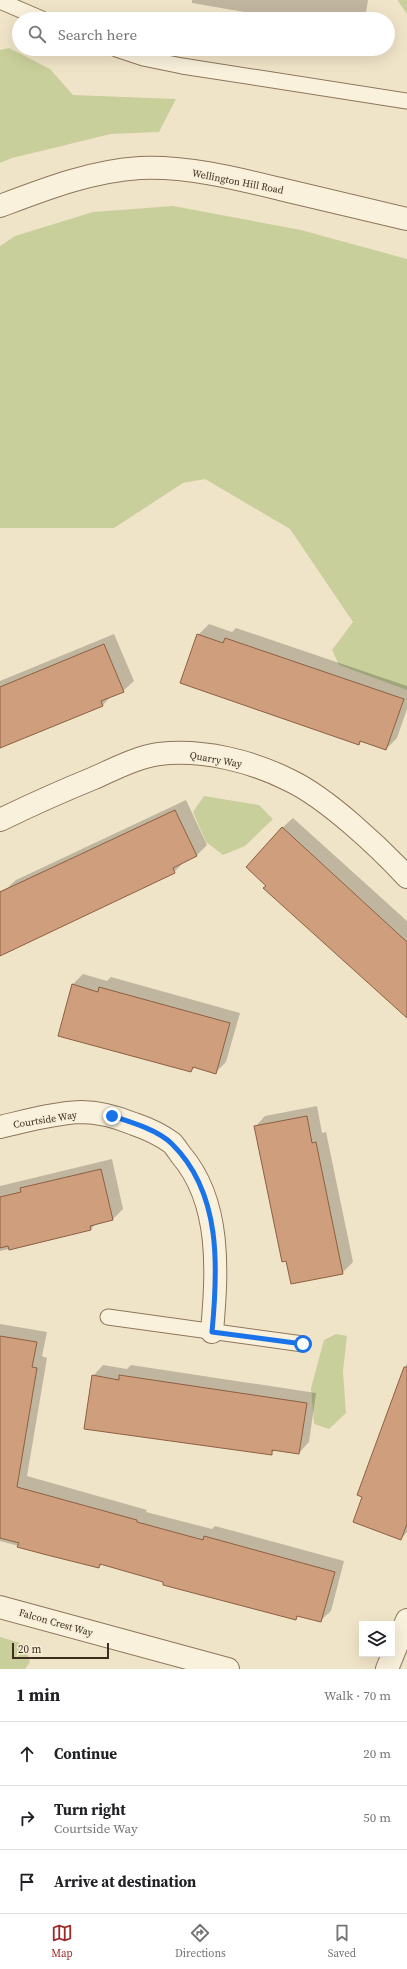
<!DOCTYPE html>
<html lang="en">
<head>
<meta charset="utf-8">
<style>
	:root { --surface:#fff; --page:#f2f2f2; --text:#202124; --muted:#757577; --line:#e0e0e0; --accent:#9e2a2b }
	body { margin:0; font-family:"Source Serif 4",serif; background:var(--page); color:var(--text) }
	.controls { position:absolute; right:12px; bottom:12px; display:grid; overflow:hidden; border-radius:0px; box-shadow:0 4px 16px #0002 }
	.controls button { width:36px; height:36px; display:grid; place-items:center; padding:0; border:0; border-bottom:1px solid var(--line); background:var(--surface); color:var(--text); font:20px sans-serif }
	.scale { position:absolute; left:12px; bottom:10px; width:97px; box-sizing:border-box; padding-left:4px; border:2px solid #3d2e20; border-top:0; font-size:11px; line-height:14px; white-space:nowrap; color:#3d2e20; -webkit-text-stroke:3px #f7eed8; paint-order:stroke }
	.stop { position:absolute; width:12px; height:12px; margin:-9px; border:3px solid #1a73e8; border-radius:50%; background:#fff }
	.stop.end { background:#1a73e8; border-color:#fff; box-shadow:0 1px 4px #0008 }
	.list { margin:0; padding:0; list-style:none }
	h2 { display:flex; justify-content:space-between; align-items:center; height:52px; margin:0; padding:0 16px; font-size:17px }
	h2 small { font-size:13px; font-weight:400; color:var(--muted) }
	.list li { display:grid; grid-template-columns:26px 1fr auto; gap:12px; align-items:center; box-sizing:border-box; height:64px; padding:0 16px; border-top:1px solid var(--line) }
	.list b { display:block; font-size:15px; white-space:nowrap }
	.list p { margin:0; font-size:13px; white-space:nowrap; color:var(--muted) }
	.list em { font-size:13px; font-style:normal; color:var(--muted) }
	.icon { flex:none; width:22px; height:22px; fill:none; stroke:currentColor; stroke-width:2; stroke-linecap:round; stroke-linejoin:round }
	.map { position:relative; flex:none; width:407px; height:1669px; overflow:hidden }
	.search { position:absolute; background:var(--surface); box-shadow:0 4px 16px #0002; left:12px; right:12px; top:12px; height:44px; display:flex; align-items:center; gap:10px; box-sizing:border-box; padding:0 14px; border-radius:22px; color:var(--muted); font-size:15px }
	.sheet { height:244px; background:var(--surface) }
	nav { display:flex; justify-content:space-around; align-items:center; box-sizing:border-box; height:56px; border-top:1px solid var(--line); background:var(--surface); font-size:11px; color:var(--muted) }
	nav a { display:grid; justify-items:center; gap:2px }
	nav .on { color:var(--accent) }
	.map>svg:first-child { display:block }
	.green { fill:#c9cf9b }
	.shadow { fill:#0003 }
	.building { fill:#cf9f7d; stroke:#8d5f41 }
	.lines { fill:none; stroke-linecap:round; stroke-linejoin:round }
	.lane-casing { stroke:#8d765c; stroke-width:17 }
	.street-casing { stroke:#8d765c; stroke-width:24 }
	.lane { stroke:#faf1dc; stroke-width:15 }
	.street { stroke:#faf1dc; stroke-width:22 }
	.route { stroke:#1a73e8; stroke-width:5 }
	.labels { text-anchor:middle; stroke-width:3; stroke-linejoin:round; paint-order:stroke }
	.street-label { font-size:10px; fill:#3d2e20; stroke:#f7eed8 }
</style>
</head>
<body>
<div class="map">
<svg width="407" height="1669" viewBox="0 0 407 1669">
	<rect width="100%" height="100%" fill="#f0e4c8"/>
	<path class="green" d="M398 0H407V14L398 1Z
		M9 48 50 69 73 95 176 99 159 132 111 134 12 158 0 163V50Z
		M173 206 301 230 407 259V690L339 665 332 650 353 622 290 529 205 479 183 483 114 528H0V246L15 236 93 212Z
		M204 796 259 805 273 819 245 846 223 855 206 842 193 812Z
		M336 1334 347 1336 343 1371 346 1413 329 1429 314 1424 311 1388 324 1340Z
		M0 1637 24 1644 30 1662 25 1669H0Z"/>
	<path class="shadow" d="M192 0H368L365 19H285L192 3Z
		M209 624 232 632 236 628 407 686V709L397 738 386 749 362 741 359 744 198 635Z
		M114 634 134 681 123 691 111 696 103 705 0 748V681Z
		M186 800 207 845 196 856 185 861 174 872 0 943V891L7 888 16 880Z
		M293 818 407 921V1010L267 885 282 828Z
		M83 974 107 981 111 977 240 1013 226 1062 216 1072 195 1067 191 1071 72 985Z
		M317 1106 322 1133 326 1132 353 1262 342 1273 255 1127 265 1116Z
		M112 1159 123 1209 113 1219 97 1223 90 1230 0 1251V1186Z
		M0 1324 47 1332 42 1356 47 1358 27 1476 147 1510 146 1512 212 1529 215 1526 344 1561 331 1611 320 1621 299 1615 296 1619 102 1564 99 1567 0 1541Z
		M407 1363V1532L401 1539 364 1496 358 1494Z
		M103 1365 127 1369 131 1365 316 1393 309 1442 299 1453 276 1449 271 1454 93 1376Z"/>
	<path class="building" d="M197 634 223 643 225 638 404 699 386 750 360 741 359 745 180 683Z
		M104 644 124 692 101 701 103 706 0 748V687Z
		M175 810 197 856 173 868 175 873 0 956V892Z
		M282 827 407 942V1018L263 888 266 886 246 867Z
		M72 984 98 992 99 987 230 1023 216 1074 193 1067 191 1072 58 1036Z
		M307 1116 312 1143 316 1142 343 1274 291 1284 286 1261 282 1262 254 1126Z
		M101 1169 113 1220 90 1226 91 1230 9 1250 8 1246 0 1248V1197L21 1192 20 1188Z
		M0 1336 37 1342 32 1367 37 1368 17 1487 137 1520V1522L203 1540 204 1536 335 1572 321 1622 297 1616 296 1620 163 1585V1582L100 1564 99 1568 47 1555 17 1547 19 1543 0 1538Z
		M404 1367H407V1524L401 1540 353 1522 362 1497 357 1495Z
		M92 1375 119 1380V1375L307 1403 299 1454 272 1450V1455L84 1429Z"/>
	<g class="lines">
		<defs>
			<path id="lane" d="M0 1 42 19
				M116 49 143 58 182 66 407 101
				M108 1317 303 1344"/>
			<path id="street" d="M0 206C45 189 91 171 140 168 187 166 235 178 280 189 323 199 365 209 407 219
				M0 820C31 805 62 791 94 778 114 769 137 757 159 754 203 749 252 761 291 781 328 799 379 847 407 877
				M0 1127C26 1121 54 1113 81 1112 99 1112 117 1117 134 1124 146 1128 161 1135 172 1143 175 1146 178 1151 181 1155 222 1203 217 1273 212 1332
				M0 1607 228 1669
				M387 1669 407 1620"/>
		</defs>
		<use href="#lane" class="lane-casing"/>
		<use href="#street" class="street-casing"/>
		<use href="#lane" class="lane"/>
		<use href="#street" class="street"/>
	</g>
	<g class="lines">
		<path class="route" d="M112 1116C131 1122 158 1130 172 1144 222 1193 218 1269 212 1332L303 1344"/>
	</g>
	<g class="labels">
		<g class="street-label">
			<text transform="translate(238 181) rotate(11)" y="4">Wellington Hill Road</text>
			<text transform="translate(216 759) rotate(10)" y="4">Quarry Way</text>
			<text transform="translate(45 1119) rotate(-9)" y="4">Courtside Way</text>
			<text transform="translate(56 1622) rotate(16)" y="4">Falcon Crest Way</text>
		</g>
	</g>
</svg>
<div class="controls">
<button><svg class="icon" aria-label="layers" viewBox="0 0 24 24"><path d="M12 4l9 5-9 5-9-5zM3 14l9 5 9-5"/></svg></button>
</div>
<div class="scale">20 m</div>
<div class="stop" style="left:303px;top:1344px"></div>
<div class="stop end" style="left:112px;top:1116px"></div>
<div class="search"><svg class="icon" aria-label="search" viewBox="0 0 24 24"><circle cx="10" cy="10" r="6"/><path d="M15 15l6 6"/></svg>Search here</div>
</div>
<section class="sheet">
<h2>1 min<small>Walk · 70 m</small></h2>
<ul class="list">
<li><svg class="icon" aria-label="ahead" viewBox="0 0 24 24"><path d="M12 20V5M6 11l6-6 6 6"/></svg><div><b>Continue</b></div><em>20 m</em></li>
<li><svg class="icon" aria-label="right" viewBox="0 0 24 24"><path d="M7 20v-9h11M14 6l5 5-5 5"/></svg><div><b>Turn right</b><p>Courtside Way</p></div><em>50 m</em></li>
<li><svg class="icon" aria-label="arrive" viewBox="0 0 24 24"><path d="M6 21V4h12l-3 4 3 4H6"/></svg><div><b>Arrive at destination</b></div></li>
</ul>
</section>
<nav>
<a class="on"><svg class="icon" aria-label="map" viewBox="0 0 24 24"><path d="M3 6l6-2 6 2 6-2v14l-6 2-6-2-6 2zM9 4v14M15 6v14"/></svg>Map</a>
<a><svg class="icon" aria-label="directions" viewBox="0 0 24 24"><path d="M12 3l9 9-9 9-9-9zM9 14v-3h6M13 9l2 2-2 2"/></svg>Directions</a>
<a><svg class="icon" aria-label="saved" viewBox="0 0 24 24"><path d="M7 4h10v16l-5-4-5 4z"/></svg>Saved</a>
</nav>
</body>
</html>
